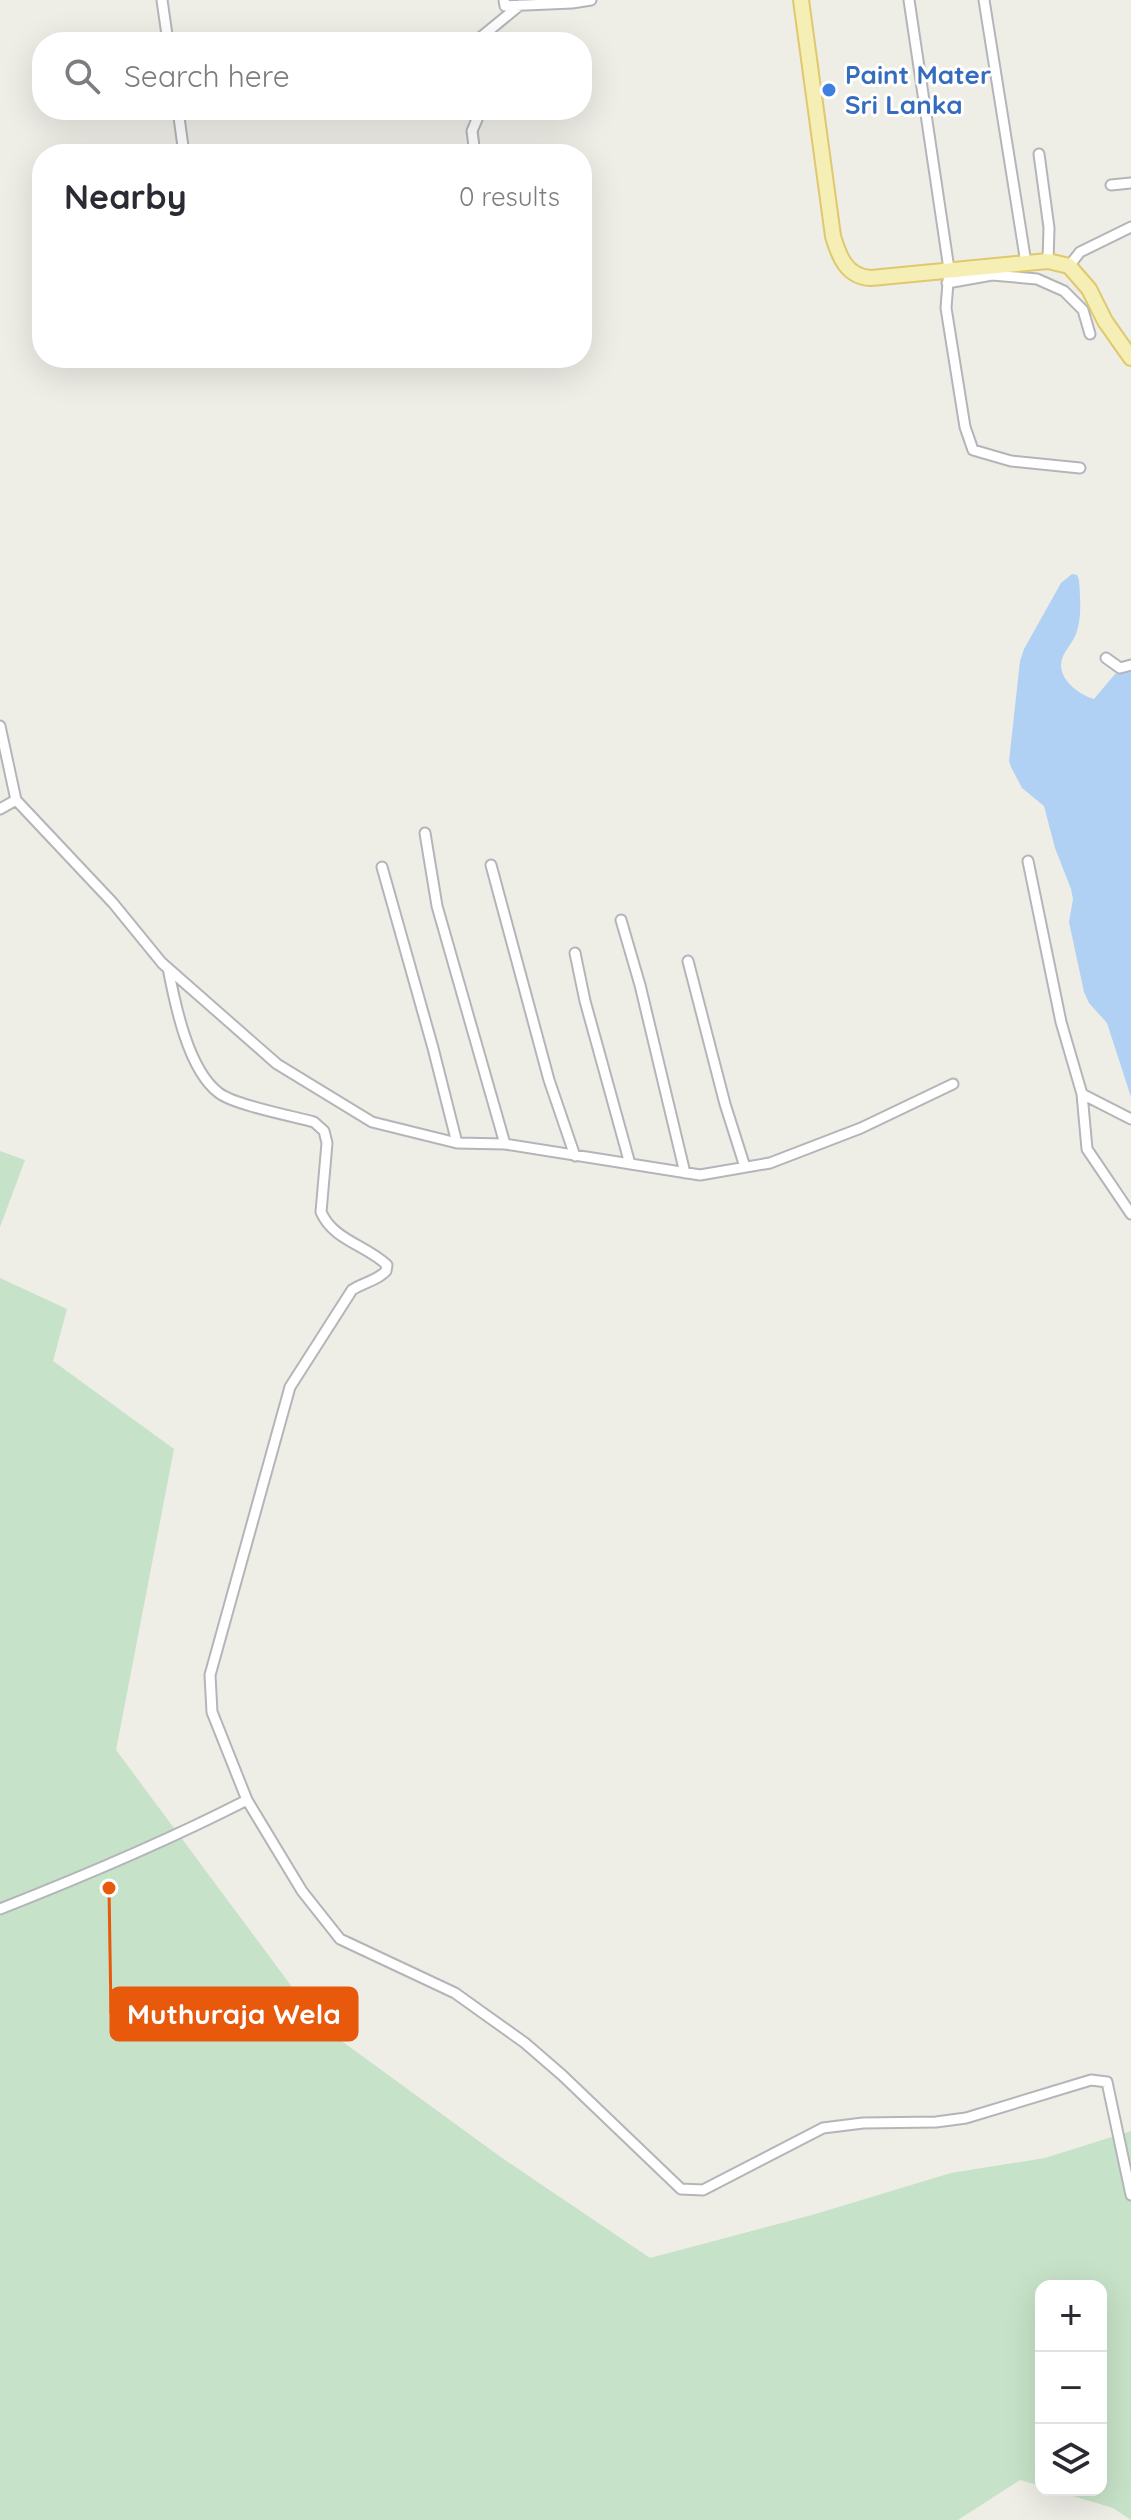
<!DOCTYPE html>
<html lang="en">
<head>
<meta charset="utf-8">
<style>
	:root { --surface:#fff; --page:#f7f7f7; --text:#2b2b33; --muted:#7c7c81; --line:#e1e1e2 }
	body { margin:0; font-family:Quicksand,sans-serif; background:var(--page); color:var(--text) }
	.controls { position:absolute; right:24px; bottom:24px; display:grid; overflow:hidden; border-radius:16px; box-shadow:0 8px 32px #0002 }
	.controls button { width:72px; height:72px; display:grid; place-items:center; padding:0; border:0; border-bottom:2px solid var(--line); background:var(--surface); color:var(--text); font:40px sans-serif }
	.list { margin:0; padding:0; list-style:none }
	h2 { display:flex; justify-content:space-between; align-items:center; height:104px; margin:0; padding:0 32px; font-size:34px }
	h2 small { font-size:26px; font-weight:400; color:var(--muted) }
	.icon { flex:none; width:44px; height:44px; fill:none; stroke:currentColor; stroke-width:2; stroke-linecap:round; stroke-linejoin:round }
	.map { position:relative; flex:none; width:1131px; height:2520px; overflow:hidden }
	.search { position:absolute; background:var(--surface); box-shadow:0 8px 32px #0002; left:32px; top:32px; width:560px; height:88px; display:flex; align-items:center; gap:20px; box-sizing:border-box; padding:0 28px; border-radius:32px; color:var(--muted); font-size:30px }
	.panel { position:absolute; background:var(--surface); box-shadow:0 8px 32px #0002; left:32px; top:144px; width:560px; height:224px; border-radius:32px }
	.map>svg:first-child { display:block }
	.green { fill:#c6e2c8 }
	.water { fill:#b0d1f4 }
	.lines { fill:none; stroke-linecap:round; stroke-linejoin:round }
	.street-casing { stroke:#b3b5b9; stroke-width:13 }
	.primary-casing { stroke:#dfc86e; stroke-width:18 }
	.street { stroke:#fff; stroke-width:9 }
	.primary { stroke:#f5efb5; stroke-width:14 }
	.shop-dot { fill:#3f7fe0; stroke:#fff; stroke-width:3 }
	.labels { text-anchor:middle; stroke-width:6; stroke-linejoin:round; paint-order:stroke }
	.shop-label { font-size:26px; font-weight:bold; fill:#366cbe; stroke:#fff; text-anchor:start }
	.leader { fill:none; stroke:#e8590c; stroke-width:3 }
	.callout-dot { fill:#e8590c; stroke:#fff; stroke-width:3 }
	.callout { fill:#e8590c; stroke:#e8590c; stroke-width:3 }
	.callout-label { font-size:28px; text-anchor:middle; font-weight:bold; fill:#fff }
</style>
</head>
<body>
<div class="map">
<svg width="1131" height="2520" viewBox="0 0 1131 2520">
	<rect width="100%" height="100%" fill="#eeede6"/>
	<path class="green" d="M0 1151 25 1160 0 1227Z
		M0 1278 67 1309 53 1361 174 1449 116 1750 321 2026 502 2158 650 2258 812 2215 951 2173 1045 2158 1131 2131V2520L1113 2508 1053 2490H1101V2286H1041V2486L1020 2480 958 2520H0Z"/>
	<path class="water" d="M1072 574 1077 575 1079 580C1080 596 1082 615 1077 631 1074 642 1065 649 1062 659 1056 678 1079 695 1094 699L1115 674 1131 669V1097L1107 1023 1089 1003 1084 992 1069 922 1073 899 1071 889 1055 848 1044 806 1022 788 1011 767 1009 761 1020 661 1024 649 1061 583Z"/>
	<g class="lines">
		<defs>
			<path id="street" d="M162 0 168 42
				M504 0 505 6 572 3V0
				M909 0 949 269 946 308 965 427 973 450 1011 461 1080 468
				M984 0 1026 263
				M572 3 591 0
				M475 42 520 5
				M178 110 184 154
				M475 154 472 131 481 110
				M1039 154 1049 228 1048 261
				M1111 185 1131 183
				M1069 266 1080 252 1131 227
				M947 283 992 275 1037 279 1064 291 1083 310 1090 334
				M1106 658 1120 668 1131 665
				M0 726 16 800 113 903 162 963 277 1064 372 1122 457 1143 505 1144 700 1175 770 1163 861 1128 953 1084
				M0 809 16 800
				M425 833 437 906 505 1144
				M1028 861 1061 1022 1082 1094 1087 1149 1131 1214
				M491 865 549 1080 575 1156
				M382 867 433 1048 457 1143
				M621 920 640 985 685 1173
				M575 953 585 1001 630 1164
				M688 961 725 1104 745 1167
				M168 968C175 1004 188 1070 219 1093 235 1105 292 1116 314 1122L324 1131 327 1143 321 1212C333 1240 366 1245 387 1265L386 1271C377 1281 364 1282 352 1290L290 1387 210 1675 212 1712 247 1800 302 1891 340 1939 455 1993 525 2043 562 2075 681 2189 703 2190 823 2128 863 2123 936 2122 966 2118 1091 2080 1107 2082 1131 2195
				M1082 1094 1131 1119
				M0 1909C84 1876 167 1841 247 1800"/>
			<path id="primary" d="M801 0 833 236C839 257 847 277 871 278L1048 261 1069 266 1089 289 1105 321 1131 358"/>
		</defs>
		<use href="#street" class="street-casing"/>
		<use href="#primary" class="primary-casing"/>
		<use href="#street" class="street"/>
		<use href="#primary" class="primary"/>
	</g>
	<circle class="shop-dot" cx="829" cy="90" r="8"/>
	<g class="labels">
		<g class="shop-label">
			<text x="845" y="84">Paint Mater<tspan x="845" dy="30">Sri Lanka</tspan></text>
		</g>
	</g>
	<path class="leader" d="M109 1888L111 2014"/>
	<circle class="callout-dot" cx="109" cy="1888" r="8"/>
	<rect class="callout" x="111" y="1988" width="246" height="52" rx="8"/>
	<g class="callout-label">
		<text x="234" y="2024">Muthuraja Wela</text>
	</g>
</svg>
<div class="controls">
<button>+</button>
<button>−</button>
<button><svg class="icon" aria-label="layers" viewBox="0 0 24 24"><path d="M12 4l9 5-9 5-9-5zM3 14l9 5 9-5"/></svg></button>
</div>
<div class="search"><svg class="icon" aria-label="search" viewBox="0 0 24 24"><circle cx="10" cy="10" r="6"/><path d="M15 15l6 6"/></svg>Search here</div>
<section class="panel">
<h2>Nearby<small>0 results</small></h2>
<ul class="list">
</ul>
</section>
</div>
</body>
</html>
